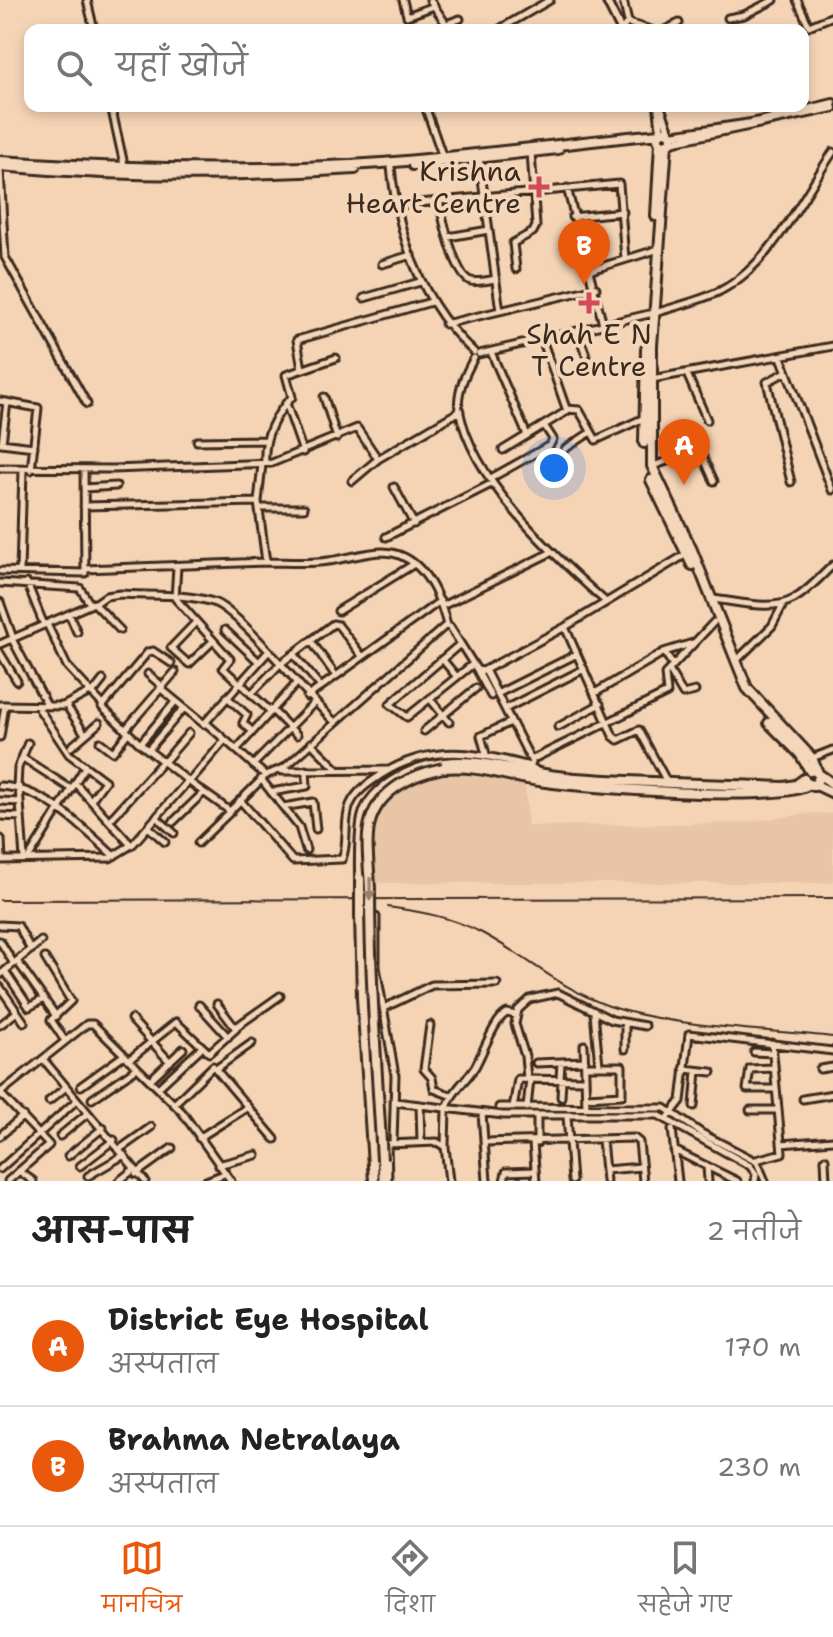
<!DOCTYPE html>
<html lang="hi">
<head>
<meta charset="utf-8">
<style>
	:root { --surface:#fff; --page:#f2f2f2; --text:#222; --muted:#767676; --line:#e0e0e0; --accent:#ea580c }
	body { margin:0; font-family:"Shantell Sans","Playpen Sans Deva",sans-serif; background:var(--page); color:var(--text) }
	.you { position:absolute; left:554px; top:468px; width:28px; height:28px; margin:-20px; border:6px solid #fff; border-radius:50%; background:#1a73e8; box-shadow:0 0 0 12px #1a73e833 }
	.badge { display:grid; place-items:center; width:52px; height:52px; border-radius:50%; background:var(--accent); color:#fff; font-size:26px; font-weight:700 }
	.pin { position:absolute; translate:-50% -66px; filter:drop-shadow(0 2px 4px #0008) }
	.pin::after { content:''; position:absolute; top:42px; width:28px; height:24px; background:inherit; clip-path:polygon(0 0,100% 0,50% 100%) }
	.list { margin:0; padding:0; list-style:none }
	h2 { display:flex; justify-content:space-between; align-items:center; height:104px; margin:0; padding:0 32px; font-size:34px }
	h2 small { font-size:26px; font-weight:400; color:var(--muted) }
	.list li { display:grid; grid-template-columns:52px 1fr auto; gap:24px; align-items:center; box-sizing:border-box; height:120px; padding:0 32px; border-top:2px solid var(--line) }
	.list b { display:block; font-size:30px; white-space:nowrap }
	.list p { margin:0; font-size:26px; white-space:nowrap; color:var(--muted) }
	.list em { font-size:26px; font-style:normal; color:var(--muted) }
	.icon { flex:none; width:44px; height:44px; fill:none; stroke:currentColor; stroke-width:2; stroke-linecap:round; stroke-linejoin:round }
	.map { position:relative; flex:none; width:833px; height:1181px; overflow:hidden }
	.search { position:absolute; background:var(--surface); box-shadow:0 4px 12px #0003; left:24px; right:24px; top:24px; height:88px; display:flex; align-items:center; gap:20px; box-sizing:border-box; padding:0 28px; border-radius:16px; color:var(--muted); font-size:30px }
	.sheet { height:344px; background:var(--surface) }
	nav { display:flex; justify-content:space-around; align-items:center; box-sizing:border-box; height:112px; border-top:2px solid var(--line); background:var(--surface); font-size:22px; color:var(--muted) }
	nav a { display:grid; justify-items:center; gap:4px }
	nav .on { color:var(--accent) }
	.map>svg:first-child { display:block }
	.built { fill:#e7c5a6 }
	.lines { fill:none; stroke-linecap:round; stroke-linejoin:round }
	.minor-casing { stroke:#3b2a1e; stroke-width:11 }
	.tertiary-casing { stroke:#3b2a1e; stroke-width:12 }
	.primary-casing { stroke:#3b2a1e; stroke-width:14 }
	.minor { stroke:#f4d6ba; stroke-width:5 }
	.tertiary { stroke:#f4d6ba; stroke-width:6 }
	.primary { stroke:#f4d6ba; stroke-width:8 }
	.rail { stroke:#3b2a1e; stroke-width:2 }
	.primary-bridge-casing { stroke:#3b2a1e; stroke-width:14; stroke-linecap:butt }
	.primary-bridge { stroke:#f4d6ba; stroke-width:8 }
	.oneway { fill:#98806c }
	.poi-dot { fill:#d1495b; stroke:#f4d6ba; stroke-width:3 }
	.labels { text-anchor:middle; stroke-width:8; stroke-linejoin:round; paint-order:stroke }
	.poi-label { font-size:28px; fill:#3b2a1e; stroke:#f4d6ba; text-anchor:end }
</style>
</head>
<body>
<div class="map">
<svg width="833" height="1181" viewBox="0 0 833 1181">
	<rect width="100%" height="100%" fill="#f5d4b6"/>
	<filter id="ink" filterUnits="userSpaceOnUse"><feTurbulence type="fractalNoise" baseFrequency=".0125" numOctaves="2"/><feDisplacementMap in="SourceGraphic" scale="16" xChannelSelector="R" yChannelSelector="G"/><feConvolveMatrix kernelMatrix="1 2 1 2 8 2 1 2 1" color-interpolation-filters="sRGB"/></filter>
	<g filter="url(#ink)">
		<path class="built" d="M456 768 525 784 528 826 740 823 812 813 833 814V883H373L370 815 389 789Z"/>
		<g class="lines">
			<defs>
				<path id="minor" d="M87 0 94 30
					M403 0 407 16 434 6
					M430 0 446 24 460 19
					M797 0 809 26 833 16
					M728 18 744 15 774 0
					M628 23 651 30
					M498 30 550 0
					M621 30 628 22 623 0
					M665 30 679 23
					M111 106 125 169
					M425 106 442 155
					M479 158 500 311
					M391 167C398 237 422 304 474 352
					M0 170 5 257 87 404
					M567 188 603 324
					M439 200C442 216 455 277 471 281 478 283 489 280 496 279
					M398 205 619 184 625 259
					M572 217 623 212
					M448 237 489 230
					M382 264 411 255
					M516 269 513 243 533 232 536 226 531 152
					M591 270 659 249
					M364 298 420 282
					M655 313C677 306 700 301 720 291 772 264 801 199 833 152
					M445 324 596 288
					M577 331 586 355
					M491 352 527 435
					M479 354 649 314
					M781 357 832 490
					M474 358C466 372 456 392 459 409 472 481 554 556 606 602
					M302 369 297 340 431 302
					M786 372 767 382 791 482
					M687 374 707 420
					M652 379 833 346
					M324 397 337 438
					M0 401 38 408 31 470
					M286 403 303 452
					M567 409 579 410 596 440 644 418
					M197 441 266 440
					M1 443 34 447
					M2 443 7 402
					M565 449 591 432
					M503 450 567 411 542 339
					M265 463C263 437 275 415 292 397L286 375 336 358
					M653 466 695 451 703 457 714 481
					M0 468 113 469 272 463 357 428 378 459
					M491 478 550 445 553 439 544 425
					M352 481 378 459 460 411
					M394 487 414 524
					M84 488 116 486
					M258 502 262 464
					M84 506 258 502 266 562C287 562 308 564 328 561 346 559 365 552 383 552 422 553 439 594 447 625
					M261 508H304
					M386 537 493 483
					M177 567 175 598 230 659 223 668 239 683
					M85 569 266 562
					M0 571 85 573 84 470
					M20 571 23 470
					M0 583 80 588 90 604
					M27 583 44 625
					M712 599C737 601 771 612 794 599 808 591 821 576 833 565
					M0 602 13 638
					M96 603 106 596 120 594C149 596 185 593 213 602 240 611 307 697 335 722
					M442 606 550 553
					M338 611 414 564
					M69 614 77 632
					M195 623 171 648 189 664 213 641
					M47 624 67 666 103 705
					M565 627 613 736 618 740 639 730 667 782
					M225 630 259 662
					M12 639 47 705
					M311 641 336 676
					M0 644 94 603 120 630
					M460 644 390 704 407 717 473 664
					M664 652 673 665
					M0 653 17 681
					M294 655 321 687
					M442 659 457 677
					M736 661 772 626 784 603
					M171 663 153 651 148 652 102 707 139 743 187 780
					M485 670 532 762
					M669 670 683 694 695 691
					M478 672 491 696
					M148 674 162 686
					M239 682 270 711
					M160 688 204 724 268 652
					M595 693 664 652 693 643
					M92 694 103 680
					M251 694 279 665 333 624 338 625 362 656
					M497 694 577 654
					M227 697 247 715 243 723 252 731
					M307 697 440 601
					M430 699 449 722
					M0 705 63 706 90 692
					M66 705 85 734
					M37 706 69 754 105 781 91 800
					M271 709 297 735
					M505 709 584 669
					M206 723 265 775
					M558 727 600 704
					M125 730 175 672
					M424 731 476 688
					M0 737 5 705
					M100 742 113 752 128 733
					M311 743 338 770
					M140 744 175 702
					M71 747 99 723
					M148 750 184 708
					M236 750 296 684
					M486 754 481 736 511 722
					M23 758 71 789
					M812 758 833 750
					M531 760 667 693 665 674 714 622
					M164 762 189 733
					M253 765 314 703
					M282 771 388 770
					M261 779 299 827 306 850
					M190 781 225 740
					M75 783 131 845
					M0 786C45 788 82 827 114 856
					M17 787 18 768 28 743
					M19 787 24 859
					M271 792 307 786 306 770
					M240 800 293 861 342 859C349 843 343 822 350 805 356 791 369 783 381 775 430 743 477 752 530 766L536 770
					M0 801 20 802
					M283 807 313 802 316 829
					M0 816 21 817
					M156 817 174 833
					M109 821 163 761
					M173 822 203 793
					M148 827 165 842
					M1 839 2 860
					M198 843 231 811
					M28 859 85 767
					M0 860 110 858 133 844 188 781 230 811 266 775 284 768 445 626 450 627 477 670 483 671 565 627 688 553
					M376 917V967L395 1075 393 1143
					M0 925 18 926 31 950
					M0 941 14 964
					M45 958 71 1001 51 1020 65 1041
					M17 961 56 1016
					M5 971 29 1007 44 999
					M0 975 41 941
					M0 987 24 1022
					M199 1005 228 1037
					M386 1007 432 985 497 984
					M594 1013 599 1065
					M131 1019 170 1062
					M0 1025 17 1012
					M430 1025 424 1069 432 1078 434 1089 452 1096
					M236 1027 280 996
					M584 1045 586 1108
					M625 1049V1023
					M754 1052 773 1053
					M43 1059 145 1181
					M129 1060 176 1022 209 1053 236 1029 217 1004
					M536 1063 585 1061
					M585 1066H622V1095L586 1097
					M774 1068 750 1069 747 1089H775
					M216 1069 252 1043
					M684 1069 712 1072
					M820 1069 833 1067
					M527 1079 525 1056 515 1024 518 1010 530 999 558 993 612 1020 645 1026
					M560 1079 561 1062
					M150 1080 183 1049
					M81 1086 124 1055
					M158 1088 202 1047
					M0 1093 87 1024H93L182 1112 231 1181
					M0 1093 49 1145 8 1181
					M561 1097 562 1079
					M92 1099 137 1068
					M803 1099 833 1094
					M49 1101 66 1087
					M395 1102 503 1115H658L750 1166 756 1174 755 1181
					M174 1104 213 1066 275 1139
					M420 1106 421 1142
					M694 1106 697 1071
					M499 1107 665 1108 703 1134 757 1162 765 1181
					M513 1108 518 1079 585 1080
					M527 1108 530 1079
					M447 1109C450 1093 466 1081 475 1067 483 1053 495 1018 507 1013L516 1015
					M750 1110H778
					M482 1113 487 1181
					M537 1116V1143
					M567 1116 572 1181
					M667 1119 681 1101 689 1034 833 1051
					M672 1129 678 1181
					M0 1136 23 1116
					M60 1136 88 1113
					M199 1138 248 1107
					M602 1140 606 1181
					M484 1142 634 1138 639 1142 643 1181
					M533 1143 536 1181
					M781 1144 833 1140
					M445 1146 446 1109
					M120 1149 151 1127
					M674 1150 737 1181
					M68 1156 103 1128
					M825 1159 826 1181
					M756 1160 782 1153 772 1043
					M218 1165 256 1155
					M80 1166 114 1140
					M707 1166 708 1181
					M0 1169 77 1100
					M605 1170 641 1167
					M19 1171 33 1181
					M136 1174 172 1148
					M88 1176 124 1155
					M388 1179 387 1144 437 1142 445 1147 449 1181
					M119 1181 133 1170
					M206 1181 224 1174
					M504 1181 506 1172 535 1171"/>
				<path id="tertiary" d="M606 0 621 30
					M658 106 661 133
					M660 106 670 133
					M671 135 751 123 833 103
					M671 142 833 108"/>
				<path id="primary" d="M658 138a7 7 0 1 1 14 0a7 7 0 1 1-14 0Z
					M667 144 652 346V466L692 550 747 688 812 758 818 773
					M0 161C126 169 255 172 382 163 474 156 567 143 659 134
					M413 165 558 149
					M0 166C118 177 237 177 355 169
					M656 216 660 143
					M644 443 646 349
					M651 480 692 565
					M769 723 800 754 810 771
					M443 768C480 765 504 776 539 781 584 788 777 803 808 785
					M813 770 833 784
					M805 782 814 786 820 776
					M816 785 833 793
					M360 879C360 859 359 837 363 818 367 799 382 787 398 778 458 744 513 774 576 778 645 783 714 784 784 787L796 785 804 779
					M360 915 362 998 374 1181
					M382 1160 384 1181"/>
			</defs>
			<use href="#minor" class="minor-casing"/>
			<use href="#tertiary" class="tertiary-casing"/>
			<use href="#primary" class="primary-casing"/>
			<use href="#minor" class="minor"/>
			<use href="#tertiary" class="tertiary"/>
			<use href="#primary" class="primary"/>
			<path class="rail" d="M0 900 833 898
				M388 907C422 912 452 917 482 933 526 956 562 990 609 1006 676 1028 762 1029 833 1037"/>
			<defs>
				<path id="primary-bridge" d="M360 915V879
					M382 1160C377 1071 370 982 370 892 370 870 364 840 371 819 381 789 414 774 443 768"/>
			</defs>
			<use href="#primary-bridge" class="primary-bridge-casing"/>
			<use href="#primary-bridge" class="primary-bridge"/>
		</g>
		<defs><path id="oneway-solid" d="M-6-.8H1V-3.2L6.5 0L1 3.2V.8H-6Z" transform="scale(2)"/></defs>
		<use class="oneway" href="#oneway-solid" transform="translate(370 889) rotate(90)"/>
	</g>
	<g class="poi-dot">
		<path d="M535 175h8v8h8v8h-8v8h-8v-8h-8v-8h8z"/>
		<path d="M585 291h8v8h8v8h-8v8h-8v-8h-8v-8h8z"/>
	</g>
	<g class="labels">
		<g class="poi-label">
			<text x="521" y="181">Krishna<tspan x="521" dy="32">Heart Centre</tspan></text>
			<text x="589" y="344" text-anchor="middle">Shah E N<tspan x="589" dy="32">T Centre</tspan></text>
		</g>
	</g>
</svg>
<div class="you"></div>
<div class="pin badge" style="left:684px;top:485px">A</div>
<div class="pin badge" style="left:584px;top:285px">B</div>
<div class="search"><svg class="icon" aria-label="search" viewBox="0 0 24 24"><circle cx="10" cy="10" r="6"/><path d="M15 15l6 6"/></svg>यहाँ खोजें</div>
</div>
<section class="sheet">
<h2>आस-पास<small>2 नतीजे</small></h2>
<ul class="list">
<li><span class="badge">A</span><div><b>District Eye Hospital</b><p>अस्पताल</p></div><em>170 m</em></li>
<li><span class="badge">B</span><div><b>Brahma Netralaya</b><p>अस्पताल</p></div><em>230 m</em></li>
</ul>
</section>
<nav>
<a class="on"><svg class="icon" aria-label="map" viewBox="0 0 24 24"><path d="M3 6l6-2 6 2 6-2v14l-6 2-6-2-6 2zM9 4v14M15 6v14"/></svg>मानचित्र</a>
<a><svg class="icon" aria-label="directions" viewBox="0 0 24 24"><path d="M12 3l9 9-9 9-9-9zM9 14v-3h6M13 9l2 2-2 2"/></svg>दिशा</a>
<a><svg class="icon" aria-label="saved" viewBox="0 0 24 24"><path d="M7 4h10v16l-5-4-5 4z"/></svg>सहेजे गए</a>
</nav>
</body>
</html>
